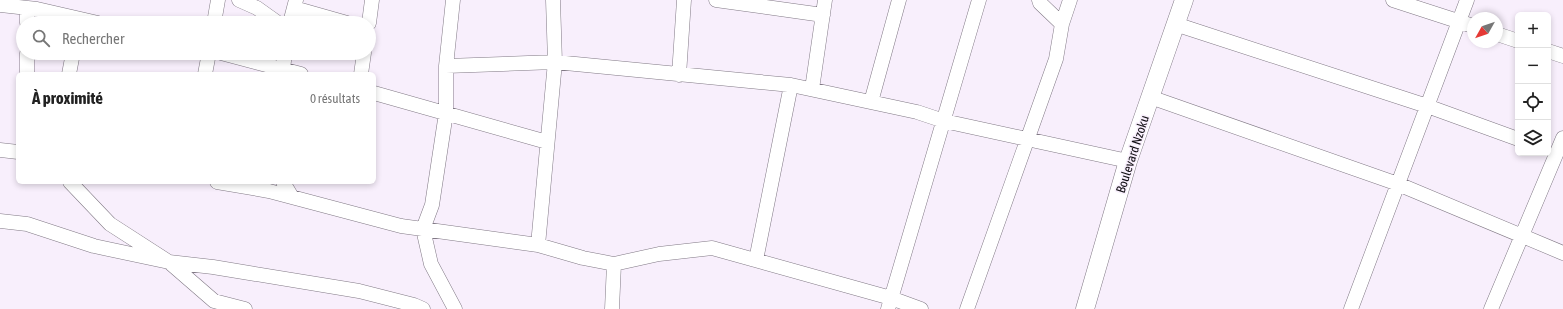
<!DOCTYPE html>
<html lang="fr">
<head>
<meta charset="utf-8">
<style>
	:root { --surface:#fff; --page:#f2f2f2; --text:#222; --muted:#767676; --line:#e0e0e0 }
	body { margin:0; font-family:"Asap Condensed",sans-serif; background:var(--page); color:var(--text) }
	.controls { position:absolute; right:12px; top:12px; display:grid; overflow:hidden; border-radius:6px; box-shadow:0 2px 6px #0003 }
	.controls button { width:36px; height:36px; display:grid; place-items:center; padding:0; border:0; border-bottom:1px solid var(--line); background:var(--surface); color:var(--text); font:20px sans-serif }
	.compass { position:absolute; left:1467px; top:12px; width:36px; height:36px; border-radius:50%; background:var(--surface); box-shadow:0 2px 6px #0003; rotate:230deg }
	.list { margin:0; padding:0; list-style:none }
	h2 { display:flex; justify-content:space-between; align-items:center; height:52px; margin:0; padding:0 16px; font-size:17px }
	h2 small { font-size:13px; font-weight:400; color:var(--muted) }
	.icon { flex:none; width:22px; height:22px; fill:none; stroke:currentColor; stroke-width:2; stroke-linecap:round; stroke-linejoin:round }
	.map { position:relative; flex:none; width:1563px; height:309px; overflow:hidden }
	.search { position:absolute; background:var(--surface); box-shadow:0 2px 6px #0003; left:16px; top:16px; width:360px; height:44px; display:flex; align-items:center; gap:10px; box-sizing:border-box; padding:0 14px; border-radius:22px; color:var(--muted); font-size:15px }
	.panel { position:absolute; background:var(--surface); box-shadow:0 2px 6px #0003; left:16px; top:72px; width:360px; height:112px; border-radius:6px }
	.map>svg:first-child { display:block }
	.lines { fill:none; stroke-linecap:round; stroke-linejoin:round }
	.minor-casing { stroke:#817985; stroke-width:15 }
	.tertiary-casing { stroke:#817985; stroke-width:19 }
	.minor { stroke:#fff; stroke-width:14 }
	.tertiary { stroke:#fff; stroke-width:18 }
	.labels { text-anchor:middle; stroke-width:3; stroke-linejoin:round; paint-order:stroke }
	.street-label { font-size:13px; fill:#110f13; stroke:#f8effc }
</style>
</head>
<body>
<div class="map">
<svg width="1563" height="309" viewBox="0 0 1563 309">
	<rect width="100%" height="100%" fill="#f8effc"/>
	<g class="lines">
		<defs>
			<path id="minor" d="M239 0 257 8 278 23
				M453 0 446 66V113L432 205 423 229 431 264 455 309
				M716 0 823 15
				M1039 0 1040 3 1062 24
				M1393 0 1473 26
				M0 5 37 9 98 23
				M294 8 347 23
				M27 23V8
				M214 23 218 0
				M290 23 296 0
				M369 23 372 0
				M1175 24 1427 106 1518 139
				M1497 34 1518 41
				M1548 51 1563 56
				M221 53 301 74
				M446 66 555 62 791 85 917 112 944 121 1128 161
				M283 69 285 53
				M27 74V53
				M69 74 73 53
				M205 74 209 53
				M361 74 364 53
				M679 75 684 0
				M812 89 825 0
				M374 93 547 142
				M1150 97 1398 184 1563 253
				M871 102 899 0
				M0 150 18 152
				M70 182 110 224 169 262 214 301 245 309
				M217 182 269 191 401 226 538 245 583 258 614 264 659 254 712 248 891 298 921 309
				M283 182 292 197
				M0 221 27 224 94 246 169 262 213 267 359 291 414 305 423 309
				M538 245 555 62 553 0
				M756 260 791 85
				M612 309 614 264
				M888 309 979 0
				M967 309 1056 59 1062 24 1070 0
				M1351 309 1467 0
				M1491 309 1563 138"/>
			<path id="tertiary" d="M1085 309 1128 161 1184 0"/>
		</defs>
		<use href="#minor" class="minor-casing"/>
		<use href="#tertiary" class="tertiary-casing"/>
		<use href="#minor" class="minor"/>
		<use href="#tertiary" class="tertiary"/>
	</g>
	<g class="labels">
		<g class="street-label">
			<text transform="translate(1132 154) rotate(-72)" y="5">Boulevard Nzoku</text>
		</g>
	</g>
</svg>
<div class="controls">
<button>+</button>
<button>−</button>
<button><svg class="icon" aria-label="locate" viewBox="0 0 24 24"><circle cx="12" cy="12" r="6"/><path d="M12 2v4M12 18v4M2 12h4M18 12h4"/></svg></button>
<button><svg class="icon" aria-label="layers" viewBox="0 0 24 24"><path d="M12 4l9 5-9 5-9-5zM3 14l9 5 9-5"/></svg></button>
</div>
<svg class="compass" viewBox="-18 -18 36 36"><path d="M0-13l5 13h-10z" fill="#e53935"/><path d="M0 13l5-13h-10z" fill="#767676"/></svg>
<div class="search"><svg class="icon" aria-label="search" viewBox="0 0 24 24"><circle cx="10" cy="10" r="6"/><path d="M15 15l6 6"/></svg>Rechercher</div>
<section class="panel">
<h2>À proximité<small>0 résultats</small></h2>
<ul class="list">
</ul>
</section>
</div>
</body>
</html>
